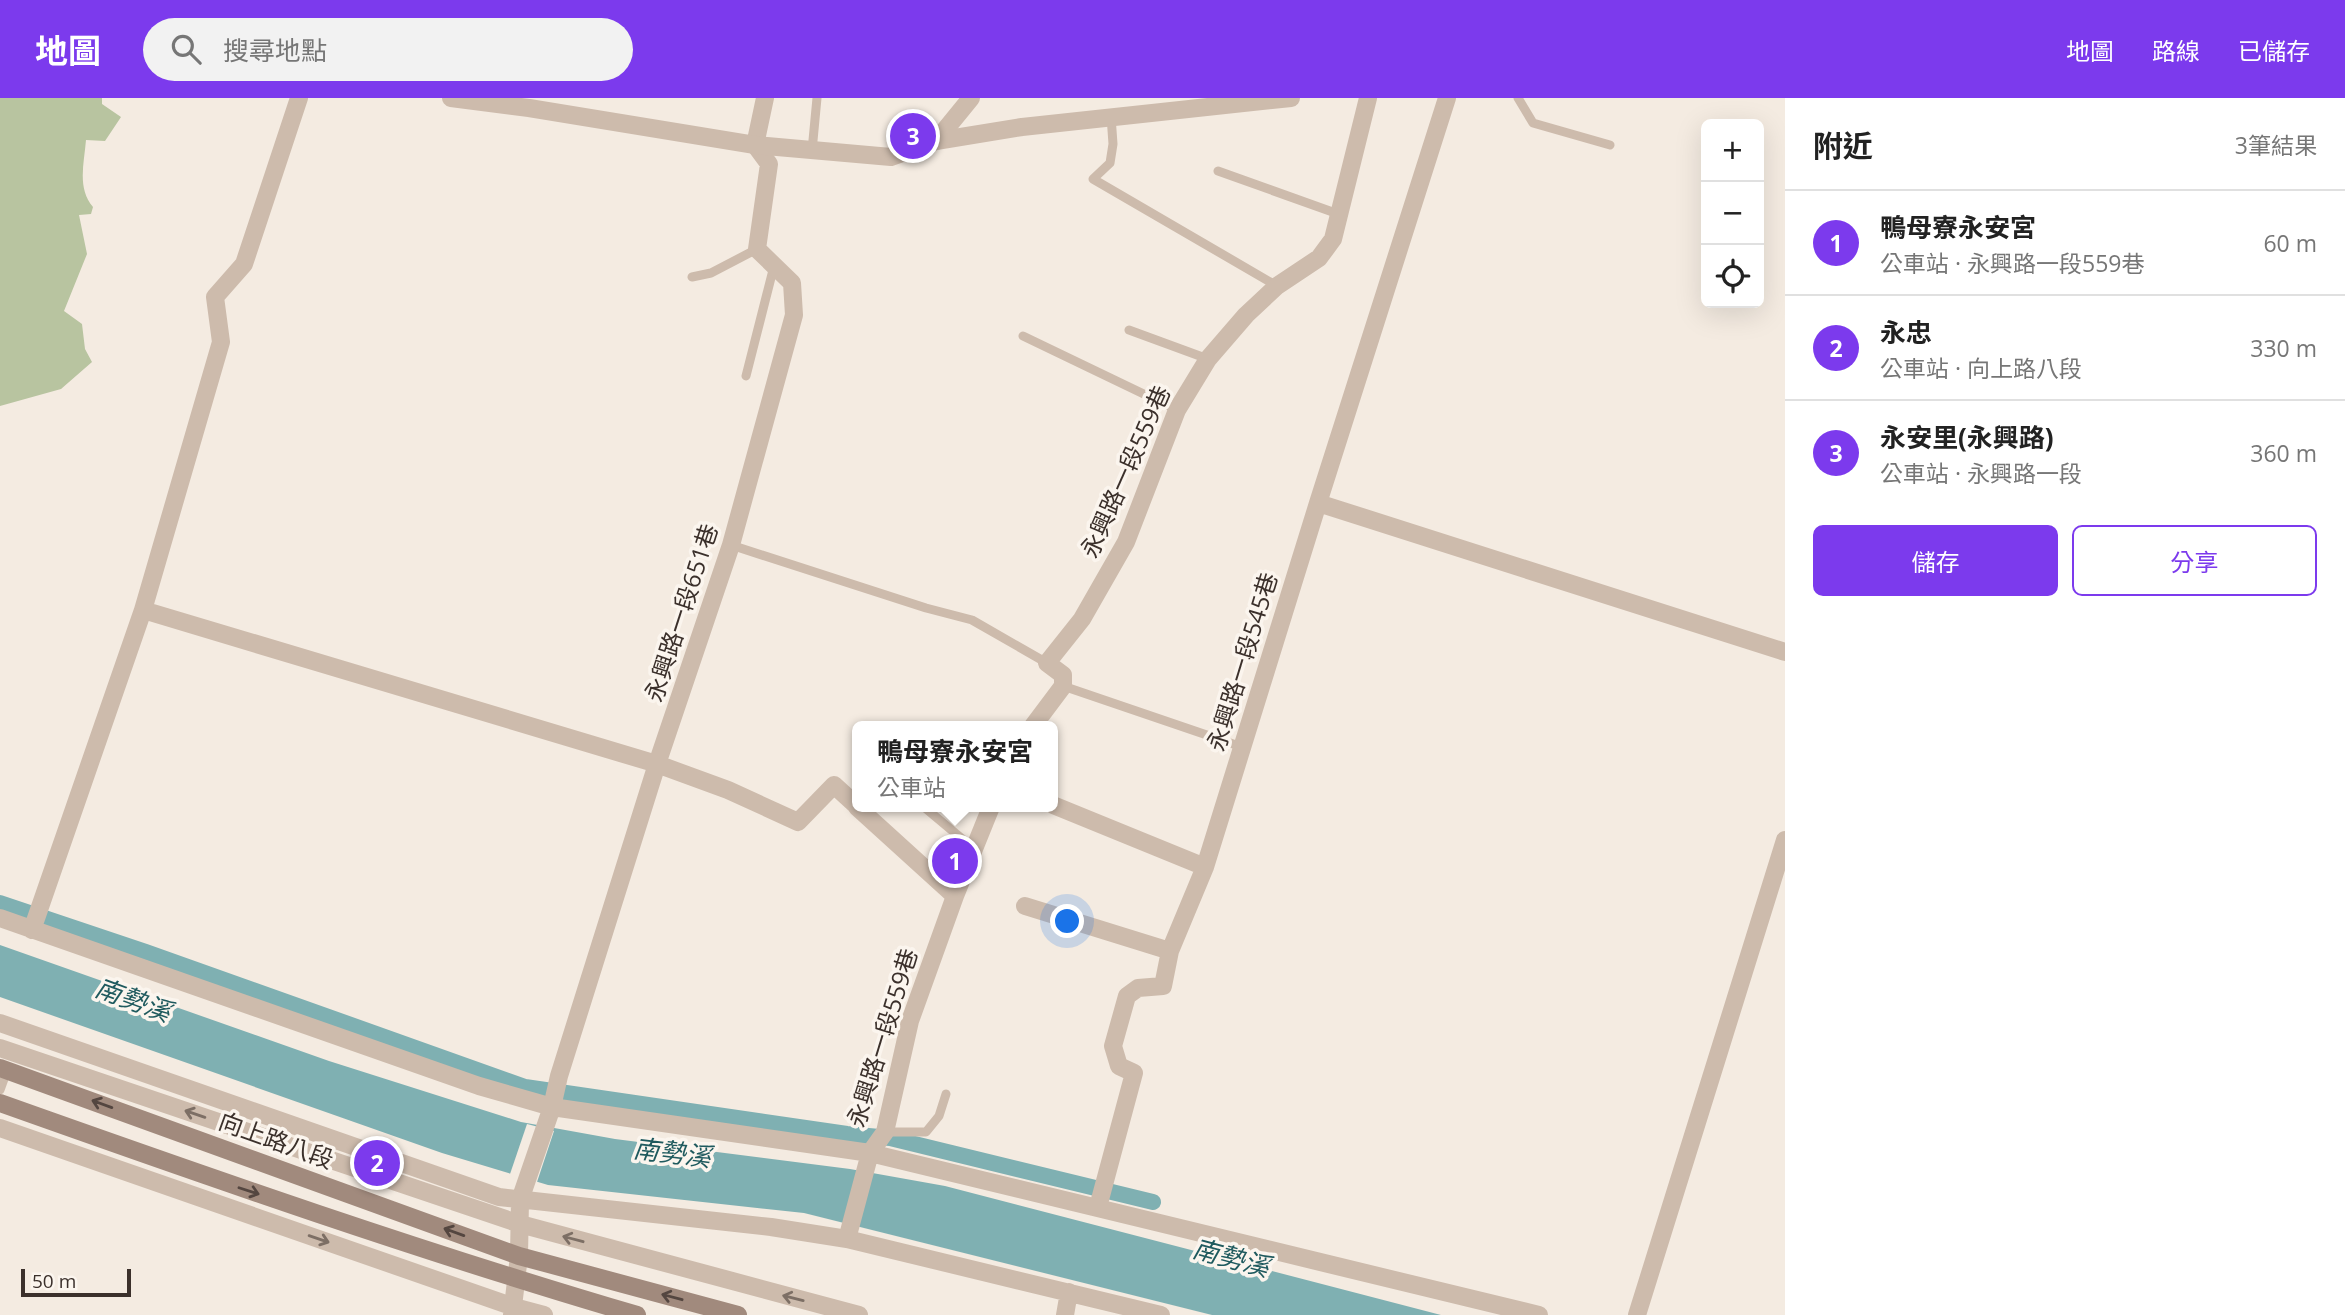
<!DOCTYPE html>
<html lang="zh-TW">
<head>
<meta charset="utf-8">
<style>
	:root { --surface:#fff; --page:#f2f2f2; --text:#222; --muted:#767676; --line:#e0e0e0; --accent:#7c3aed }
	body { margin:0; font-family:"Open Sans","Noto Sans TC",sans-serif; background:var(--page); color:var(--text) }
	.controls { position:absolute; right:21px; top:21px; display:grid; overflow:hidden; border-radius:10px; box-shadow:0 7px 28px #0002 }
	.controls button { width:63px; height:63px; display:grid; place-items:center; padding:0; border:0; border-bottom:2px solid var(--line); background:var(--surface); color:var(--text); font:35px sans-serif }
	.scale { position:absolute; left:21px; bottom:18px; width:110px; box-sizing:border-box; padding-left:7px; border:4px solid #3b302b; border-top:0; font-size:19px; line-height:24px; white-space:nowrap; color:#3b302b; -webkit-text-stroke:5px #fbf5ee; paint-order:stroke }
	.you { position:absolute; left:1068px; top:824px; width:24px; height:24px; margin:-18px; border:5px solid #fff; border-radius:50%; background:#1a73e8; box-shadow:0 0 0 10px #1a73e833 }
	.badge { display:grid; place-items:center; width:46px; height:46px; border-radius:50%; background:var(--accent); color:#fff; font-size:23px; font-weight:700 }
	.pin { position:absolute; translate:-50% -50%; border:4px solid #fff; box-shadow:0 2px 7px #0006 }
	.popup { position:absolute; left:852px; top:623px; width:206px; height:91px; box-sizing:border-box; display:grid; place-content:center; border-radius:10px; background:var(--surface); filter:drop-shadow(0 2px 5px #0005); font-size:23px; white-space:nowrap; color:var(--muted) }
	.popup b { font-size:26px; color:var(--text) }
	.popup::after { content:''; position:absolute; left:50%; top:100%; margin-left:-14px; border:14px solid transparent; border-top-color:var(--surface) }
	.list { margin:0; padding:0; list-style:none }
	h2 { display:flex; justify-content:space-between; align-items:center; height:91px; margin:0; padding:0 28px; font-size:30px }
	h2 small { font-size:23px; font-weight:400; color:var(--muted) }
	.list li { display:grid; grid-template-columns:46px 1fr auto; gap:21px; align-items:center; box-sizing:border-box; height:105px; padding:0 28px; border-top:2px solid var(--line) }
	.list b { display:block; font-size:26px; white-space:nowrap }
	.list p { margin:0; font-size:23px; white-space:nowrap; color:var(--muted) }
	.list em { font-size:23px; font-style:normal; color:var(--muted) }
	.actions { display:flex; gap:14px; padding:21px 28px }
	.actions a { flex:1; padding:16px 0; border:2px solid var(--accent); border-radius:10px; text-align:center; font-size:24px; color:var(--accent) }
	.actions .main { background:var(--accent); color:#fff }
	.icon { flex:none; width:38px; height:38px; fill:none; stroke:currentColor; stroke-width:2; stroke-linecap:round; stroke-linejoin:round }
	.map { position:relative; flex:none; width:1785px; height:1217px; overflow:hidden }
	header { display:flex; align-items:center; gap:42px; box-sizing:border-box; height:98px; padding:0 35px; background:var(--accent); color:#fff }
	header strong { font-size:33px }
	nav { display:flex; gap:38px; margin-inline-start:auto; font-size:24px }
	.search { width:490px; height:63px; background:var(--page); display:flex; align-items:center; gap:18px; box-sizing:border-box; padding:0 24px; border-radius:38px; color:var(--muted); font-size:26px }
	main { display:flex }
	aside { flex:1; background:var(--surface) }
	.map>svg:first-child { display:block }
	.green { fill:#b8c4a0 }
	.water { fill:#7fb0b2 }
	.pier { fill:#f4ebe1 }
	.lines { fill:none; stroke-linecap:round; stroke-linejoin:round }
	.canal { stroke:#7fb0b2; stroke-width:16 }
	.service { stroke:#cdbbac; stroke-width:9 }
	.minor { stroke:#cdbbac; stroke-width:18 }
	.tertiary { stroke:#cdbbac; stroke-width:18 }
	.secondary { stroke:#a18a7d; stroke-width:18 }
	.oneway { stroke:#544640 }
	.oneway2 { stroke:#7d6f65 }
	.labels { text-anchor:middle; stroke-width:7; stroke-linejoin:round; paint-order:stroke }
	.street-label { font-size:24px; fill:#3b302b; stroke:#fbf5ee }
	.water-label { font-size:26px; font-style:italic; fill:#1f5a5e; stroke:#fbf5ee }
</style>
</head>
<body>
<header>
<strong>地圖</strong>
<div class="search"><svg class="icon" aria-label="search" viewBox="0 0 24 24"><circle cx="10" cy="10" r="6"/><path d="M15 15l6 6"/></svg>搜尋地點</div>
<nav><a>地圖</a><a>路線</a><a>已儲存</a></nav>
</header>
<main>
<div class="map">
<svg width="1785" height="1217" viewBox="0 0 1785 1217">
	<rect width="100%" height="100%" fill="#f4ebe1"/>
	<path class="green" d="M0 0H102V6L121 19 105 43 86 42C84 66 77 90 93 109L91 116 79 117 87 156 64 213 82 226 85 251 92 264 61 291 0 308Z"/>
	<path class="water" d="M0 847 329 963 521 1024 615 1041 850 1071 945 1088 1441 1217H1212L804 1115 548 1087 442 1055 0 899Z"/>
	<path class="pier" d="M527 1026 554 1033 536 1087 509 1079Z"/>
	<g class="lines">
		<path class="canal" d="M0 805 146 854 525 989 847 1036 890 1040 1153 1104"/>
		<path class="service" d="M1518 0 1533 25 1610 47
			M1111 18 1113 46 1110 65 1093 81 1277 188
			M812 53 817 0
			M1218 73 1341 117
			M692 179 711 175 757 151
			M1129 232 1208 261
			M1023 238 1177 312
			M746 278 774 168
			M731 447 926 510 972 522 1047 565
			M1063 588 1242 649
			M924 709 973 750
			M0 992 8 970
			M885 1034H926L939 1018 946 996"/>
		<path class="minor" d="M936 43 971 0
			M1318 405 1785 554
			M143 512 657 666 728 692 798 724 834 687 857 708
			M1033 628 1063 588V577L1047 565 1082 521 1126 444 1177 312 1208 261 1246 217 1277 188 1319 160 1333 141 1368 0
			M1053 707 1205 769
			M857 709 955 798
			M1025 808 1170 853
			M0 820 479 988 552 1009 870 1055 1539 1217
			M32 832 143 512 221 244 215 199 244 166 299 0
			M0 925 499 1099 771 1129 847 1141 1161 1217
			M0 950 520 1126 859 1217
			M0 1030 514 1209 544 1217
			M1098 1109 1134 975 1119 968 1113 948 1127 898 1138 890 1163 888 1170 853 1205 769 1318 405 1447 0
			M847 1141 870 1055 885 1034 910 923 955 798 991 709
			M512 1217 519 1158 520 1102 552 1009 559 978 657 666 731 447 794 217 792 185 757 151 769 66 755 47 765 0
			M1065 1217 1069 1194
			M1637 1217 1785 742"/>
		<path class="tertiary" d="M451 0 529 10 755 47 891 59 936 43 1022 29 1291 0"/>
		<path class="secondary" d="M0 970 519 1158 738 1217
			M0 1005C211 1080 422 1154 637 1217"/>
	</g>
	<defs><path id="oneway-shaft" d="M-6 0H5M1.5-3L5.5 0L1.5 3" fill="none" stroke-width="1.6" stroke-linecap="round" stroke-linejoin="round" transform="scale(1.75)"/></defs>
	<g class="oneway">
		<use href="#oneway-shaft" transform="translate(102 1006) rotate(-160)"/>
		<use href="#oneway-shaft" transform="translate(249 1093) rotate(18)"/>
		<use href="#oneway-shaft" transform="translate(454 1134) rotate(-160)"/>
		<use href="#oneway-shaft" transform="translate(672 1199) rotate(-165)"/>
	</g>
	<g class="oneway2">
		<use href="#oneway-shaft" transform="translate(195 1016) rotate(-161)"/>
		<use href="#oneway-shaft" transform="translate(319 1141) rotate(19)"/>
		<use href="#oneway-shaft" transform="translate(573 1141) rotate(-165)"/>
		<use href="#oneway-shaft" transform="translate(793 1200) rotate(-166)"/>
	</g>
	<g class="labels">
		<g class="street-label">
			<text transform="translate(1126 374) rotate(-66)" y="8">永興路一段559巷</text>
			<text transform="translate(682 515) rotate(-72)" y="8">永興路一段651巷</text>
			<text transform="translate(1243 564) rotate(-73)" y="8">永興路一段545巷</text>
			<text transform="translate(883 940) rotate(-73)" y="8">永興路一段559巷</text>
			<text transform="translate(276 1043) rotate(20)" y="8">向上路八段</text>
		</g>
		<g class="water-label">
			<text transform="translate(133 902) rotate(20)" y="9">南勢溪</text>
			<text transform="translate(672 1055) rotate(7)" y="9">南勢溪</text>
			<text transform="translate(1231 1160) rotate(15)" y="9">南勢溪</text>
		</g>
	</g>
</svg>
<div class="controls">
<button>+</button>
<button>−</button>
<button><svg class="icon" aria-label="locate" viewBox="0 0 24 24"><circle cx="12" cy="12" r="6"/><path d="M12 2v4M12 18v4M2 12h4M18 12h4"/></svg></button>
</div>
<div class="scale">50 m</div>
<div class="you"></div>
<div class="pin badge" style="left:955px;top:763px">1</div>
<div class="popup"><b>鴨母寮永安宮</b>公車站</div>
<div class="pin badge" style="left:377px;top:1065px">2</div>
<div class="pin badge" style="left:913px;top:38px">3</div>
</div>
<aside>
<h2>附近<small>3筆結果</small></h2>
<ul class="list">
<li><span class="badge">1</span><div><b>鴨母寮永安宮</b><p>公車站 · 永興路一段559巷</p></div><em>60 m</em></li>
<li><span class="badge">2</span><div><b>永忠</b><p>公車站 · 向上路八段</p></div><em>330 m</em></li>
<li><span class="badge">3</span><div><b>永安里(永興路)</b><p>公車站 · 永興路一段</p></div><em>360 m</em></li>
</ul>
<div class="actions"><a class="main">儲存</a><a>分享</a></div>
</aside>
</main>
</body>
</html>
